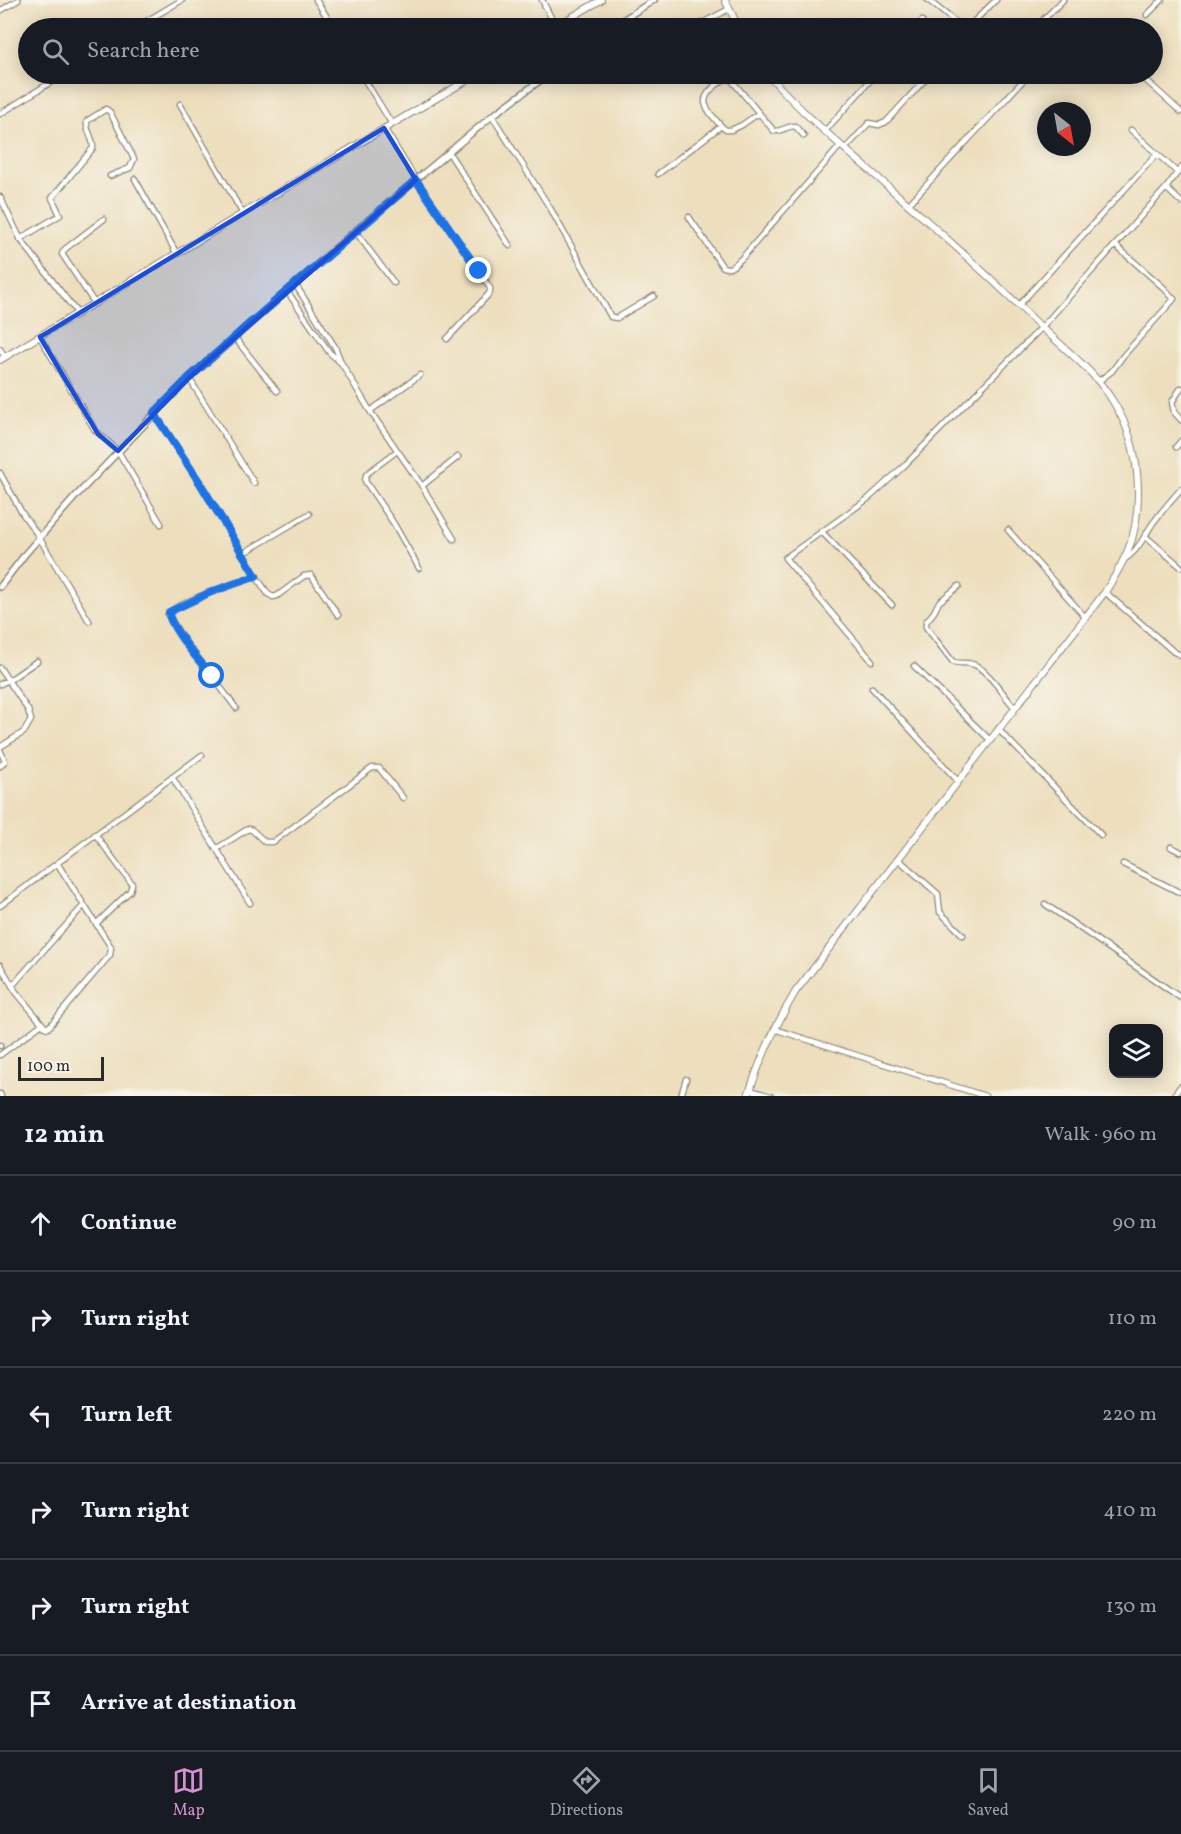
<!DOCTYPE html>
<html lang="en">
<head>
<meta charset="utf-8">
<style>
	:root { --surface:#171b24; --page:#242831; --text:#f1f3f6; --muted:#9ea1a6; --line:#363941; --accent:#d690ce }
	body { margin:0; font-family:Vollkorn,serif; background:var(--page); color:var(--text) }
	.controls { position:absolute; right:18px; bottom:18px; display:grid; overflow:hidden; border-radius:12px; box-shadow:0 3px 15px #0003 }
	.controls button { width:54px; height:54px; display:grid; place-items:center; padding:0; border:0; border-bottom:2px solid var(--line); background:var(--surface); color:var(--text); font:30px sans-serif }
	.compass { position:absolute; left:1037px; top:102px; width:54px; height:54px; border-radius:50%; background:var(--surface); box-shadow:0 3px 15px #0003; rotate:149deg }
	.scale { position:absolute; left:18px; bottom:15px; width:86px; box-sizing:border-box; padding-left:6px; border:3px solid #2b2b2b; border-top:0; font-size:16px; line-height:21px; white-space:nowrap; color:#2b2b2b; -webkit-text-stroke:4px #f7f3e8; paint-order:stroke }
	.stop { position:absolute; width:18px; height:18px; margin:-14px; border:4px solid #1a73e8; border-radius:50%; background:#fff }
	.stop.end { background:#1a73e8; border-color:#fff; box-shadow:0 2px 6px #0008 }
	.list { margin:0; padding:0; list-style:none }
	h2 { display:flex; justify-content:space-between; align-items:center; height:78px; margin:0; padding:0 24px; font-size:26px }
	h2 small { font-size:20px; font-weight:400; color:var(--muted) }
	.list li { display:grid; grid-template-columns:39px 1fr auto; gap:18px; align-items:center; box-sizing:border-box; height:96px; padding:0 24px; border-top:2px solid var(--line) }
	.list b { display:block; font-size:22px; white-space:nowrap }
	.list em { font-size:20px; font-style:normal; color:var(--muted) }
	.icon { flex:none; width:33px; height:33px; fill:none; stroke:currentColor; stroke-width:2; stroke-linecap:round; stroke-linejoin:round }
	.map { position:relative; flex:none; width:1181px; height:1096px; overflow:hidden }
	.search { position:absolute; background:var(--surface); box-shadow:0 3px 15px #0003; left:18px; right:18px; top:18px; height:66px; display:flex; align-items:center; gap:15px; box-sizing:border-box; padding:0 21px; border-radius:33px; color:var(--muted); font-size:22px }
	.sheet { height:654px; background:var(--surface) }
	nav { display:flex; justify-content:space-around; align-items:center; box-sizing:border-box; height:84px; border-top:2px solid var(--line); background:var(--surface); font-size:16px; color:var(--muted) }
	nav a { display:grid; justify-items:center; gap:3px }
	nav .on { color:var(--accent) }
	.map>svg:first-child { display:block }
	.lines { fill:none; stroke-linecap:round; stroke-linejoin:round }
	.minor-casing { stroke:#8c8574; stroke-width:7 }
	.tertiary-casing { stroke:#8c8574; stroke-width:8 }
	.secondary-casing { stroke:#8c8574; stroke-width:8 }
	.minor { stroke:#fff; stroke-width:4.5 }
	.tertiary { stroke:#fff; stroke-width:5 }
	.secondary { stroke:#fff; stroke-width:6 }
	.route { stroke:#1a73e8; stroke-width:8 }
	.marked { fill:#1d4ed8; fill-opacity:0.2; stroke:#1d4ed8; stroke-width:4.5; stroke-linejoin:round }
</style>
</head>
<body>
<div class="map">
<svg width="1181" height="1096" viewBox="0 0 1181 1096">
	<rect width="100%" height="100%" fill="#f7f3e8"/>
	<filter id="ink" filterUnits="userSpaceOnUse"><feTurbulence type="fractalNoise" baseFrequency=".0167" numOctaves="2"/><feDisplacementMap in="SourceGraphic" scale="12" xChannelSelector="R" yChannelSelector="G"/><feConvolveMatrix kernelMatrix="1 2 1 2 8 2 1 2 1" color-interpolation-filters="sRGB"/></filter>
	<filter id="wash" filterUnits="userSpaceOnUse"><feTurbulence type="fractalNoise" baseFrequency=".008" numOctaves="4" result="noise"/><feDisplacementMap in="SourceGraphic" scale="24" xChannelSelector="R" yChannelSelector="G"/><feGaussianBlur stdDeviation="1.35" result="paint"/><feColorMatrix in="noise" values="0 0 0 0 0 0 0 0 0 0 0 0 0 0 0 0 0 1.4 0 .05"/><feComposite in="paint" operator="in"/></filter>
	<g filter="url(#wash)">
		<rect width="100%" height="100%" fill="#eddfbe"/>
	</g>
	<g filter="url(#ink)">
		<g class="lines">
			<defs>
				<path id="minor" d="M316 0 334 28
					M542 0 556 27
					M928 0 963 28
					M0 11 18 0
					M1147 15 1162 0
					M421 23 424 28
					M135 28 182 0
					M693 28 729 9
					M916 28 922 21
					M967 28 996 0
					M1035 28 1063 0
					M361 74 392 124
					M451 74 458 85
					M1139 74 1181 112
					M729 77 774 131C781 132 787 126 795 126L804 136
					M180 104 243 214
					M0 114 64 74
					M492 116 550 208 611 317 617 318 654 296
					M721 126 726 130H731L742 125 759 113
					M384 128 416 180 490 288V292L487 296 447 339
					M1131 130 1178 173
					M825 131 876 74
					M845 149 869 123 879 125 886 122 930 74
					M449 153 510 246
					M658 174 721 126C716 120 709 113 706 106 700 92 724 80 733 74
					M135 179 177 254
					M1166 188 1181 202
					M0 197 21 240 78 314
					M908 205 1029 74
					M689 217 722 266C730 272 736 263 742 258L841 145
					M355 231 394 283
					M20 239 60 215 52 198 93 148C94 138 85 130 87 121L106 109 110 112 134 159 130 168 110 176
					M295 284 335 347 341 362
					M287 291 329 352 342 364 370 411 422 486 454 539
					M95 304 62 254 65 249 104 219
					M1019 305 1157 154
					M40 337 95 430 118 451 161 524
					M235 338 277 391
					M0 349 5 357
					M189 378 254 483
					M1099 381 1112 371 1123 356 1174 299 1164 288 1115 245
					M1181 388 1172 402 1174 412 1181 420
					M370 411 420 375
					M154 413 200 483 256 576 268 594 273 597 277 596 304 576 311 575 338 615
					M1176 447 1181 441
					M397 451 369 472 366 475 365 481 394 524 419 568
					M0 473 22 513 37 534 89 621
					M422 486 458 457
					M1008 530 1086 618
					M821 531 892 605
					M1145 536 1181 567
					M242 554 309 514
					M1123 560C1138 552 1144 536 1153 523 1162 511 1171 500 1181 489
					M959 586 939 602 934 612 926 622V627L953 662C960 664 966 662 972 664 985 666 1006 698 1015 708
					M1105 592 1174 652 1181 655
					M872 661 785 558 869 498 903 467 1042 327 1166 188 1181 168
					M914 666 990 740
					M0 668 28 710 31 720 24 732 0 747
					M0 684 11 679 37 661
					M872 688 958 781
					M236 708 212 676 187 645 168 615C176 601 238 584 256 576
					M998 729 1101 835
					M0 750 5 761 0 766
					M172 777 250 903
					M95 834 132 884 130 891 96 924
					M1171 847 1181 852
					M216 849 248 829 252 830 265 842H273L372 768H379L403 798
					M898 859 938 894 940 912 963 935
					M1123 864 1181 893
					M1045 904 1181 998
					M0 906 202 755
					M0 965 16 992 45 1027 48 1028 110 955 111 947 57 863
					M12 986 84 905
					M774 1029 985 1096
					M0 1045V1046
					M0 1055 42 1024
					M750 1090 771 1096
					M0 1094 1 1096
					M681 1096 686 1079
					M1173 1096 1181 1086"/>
				<path id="tertiary" d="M610 28 654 0
					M0 587 26 553 75 497 189 378 355 231 492 116 549 74"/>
				<path id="secondary" d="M725 0 739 28
					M553 28 601 0
					M0 360 370 137 478 74
					M748 1096C760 1059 776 1024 796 991L1105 592C1116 575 1126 558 1132 539 1143 498 1139 447 1118 410 1099 374 1067 351 1038 324 983 270 925 219 867 168 832 138 797 108 768 74"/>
			</defs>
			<use href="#minor" class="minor-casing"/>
			<use href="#tertiary" class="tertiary-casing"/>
			<use href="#secondary" class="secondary-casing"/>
			<use href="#minor" class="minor"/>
			<use href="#tertiary" class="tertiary"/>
			<use href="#secondary" class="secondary"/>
		</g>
	</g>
	<g class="lines" filter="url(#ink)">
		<path class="route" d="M212 676C202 664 168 626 169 612L211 592 256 576 200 483 154 413 189 378 249 324 416 180 479 271"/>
	</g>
	<path class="marked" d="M384 128 416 180 189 378 118 451 98 434 40 337Z"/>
</svg>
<div class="controls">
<button><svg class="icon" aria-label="layers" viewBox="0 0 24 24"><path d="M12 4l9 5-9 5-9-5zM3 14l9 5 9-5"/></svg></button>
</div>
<svg class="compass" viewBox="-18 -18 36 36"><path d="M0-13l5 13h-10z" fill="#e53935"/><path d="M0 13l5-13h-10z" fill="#9ea1a6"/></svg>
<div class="scale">100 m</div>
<div class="stop" style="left:212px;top:676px"></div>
<div class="stop end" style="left:479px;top:271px"></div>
<div class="search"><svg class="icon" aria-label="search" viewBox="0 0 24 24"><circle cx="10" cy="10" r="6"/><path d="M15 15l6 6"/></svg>Search here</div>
</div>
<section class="sheet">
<h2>12 min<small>Walk · 960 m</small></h2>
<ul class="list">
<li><svg class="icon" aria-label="ahead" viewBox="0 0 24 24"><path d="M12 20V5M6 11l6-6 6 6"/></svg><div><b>Continue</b></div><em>90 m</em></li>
<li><svg class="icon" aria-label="right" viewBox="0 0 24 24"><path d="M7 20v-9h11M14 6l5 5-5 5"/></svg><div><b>Turn right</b></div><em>110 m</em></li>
<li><svg class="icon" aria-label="left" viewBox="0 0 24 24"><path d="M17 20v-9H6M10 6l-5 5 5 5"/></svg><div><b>Turn left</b></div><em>220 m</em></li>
<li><svg class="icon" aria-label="right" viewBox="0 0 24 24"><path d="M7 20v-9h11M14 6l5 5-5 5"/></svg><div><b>Turn right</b></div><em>410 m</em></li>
<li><svg class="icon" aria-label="right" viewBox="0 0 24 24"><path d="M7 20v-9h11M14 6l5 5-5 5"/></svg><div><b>Turn right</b></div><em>130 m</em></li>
<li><svg class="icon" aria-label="arrive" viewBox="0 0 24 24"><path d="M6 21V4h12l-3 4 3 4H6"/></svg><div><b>Arrive at destination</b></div></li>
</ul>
</section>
<nav>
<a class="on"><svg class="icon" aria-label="map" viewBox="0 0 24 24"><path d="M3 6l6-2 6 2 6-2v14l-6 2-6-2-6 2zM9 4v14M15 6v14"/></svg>Map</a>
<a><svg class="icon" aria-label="directions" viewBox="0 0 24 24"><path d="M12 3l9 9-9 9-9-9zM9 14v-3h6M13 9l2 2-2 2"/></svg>Directions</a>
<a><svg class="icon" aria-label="saved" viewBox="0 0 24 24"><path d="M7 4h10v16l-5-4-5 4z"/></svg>Saved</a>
</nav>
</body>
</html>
